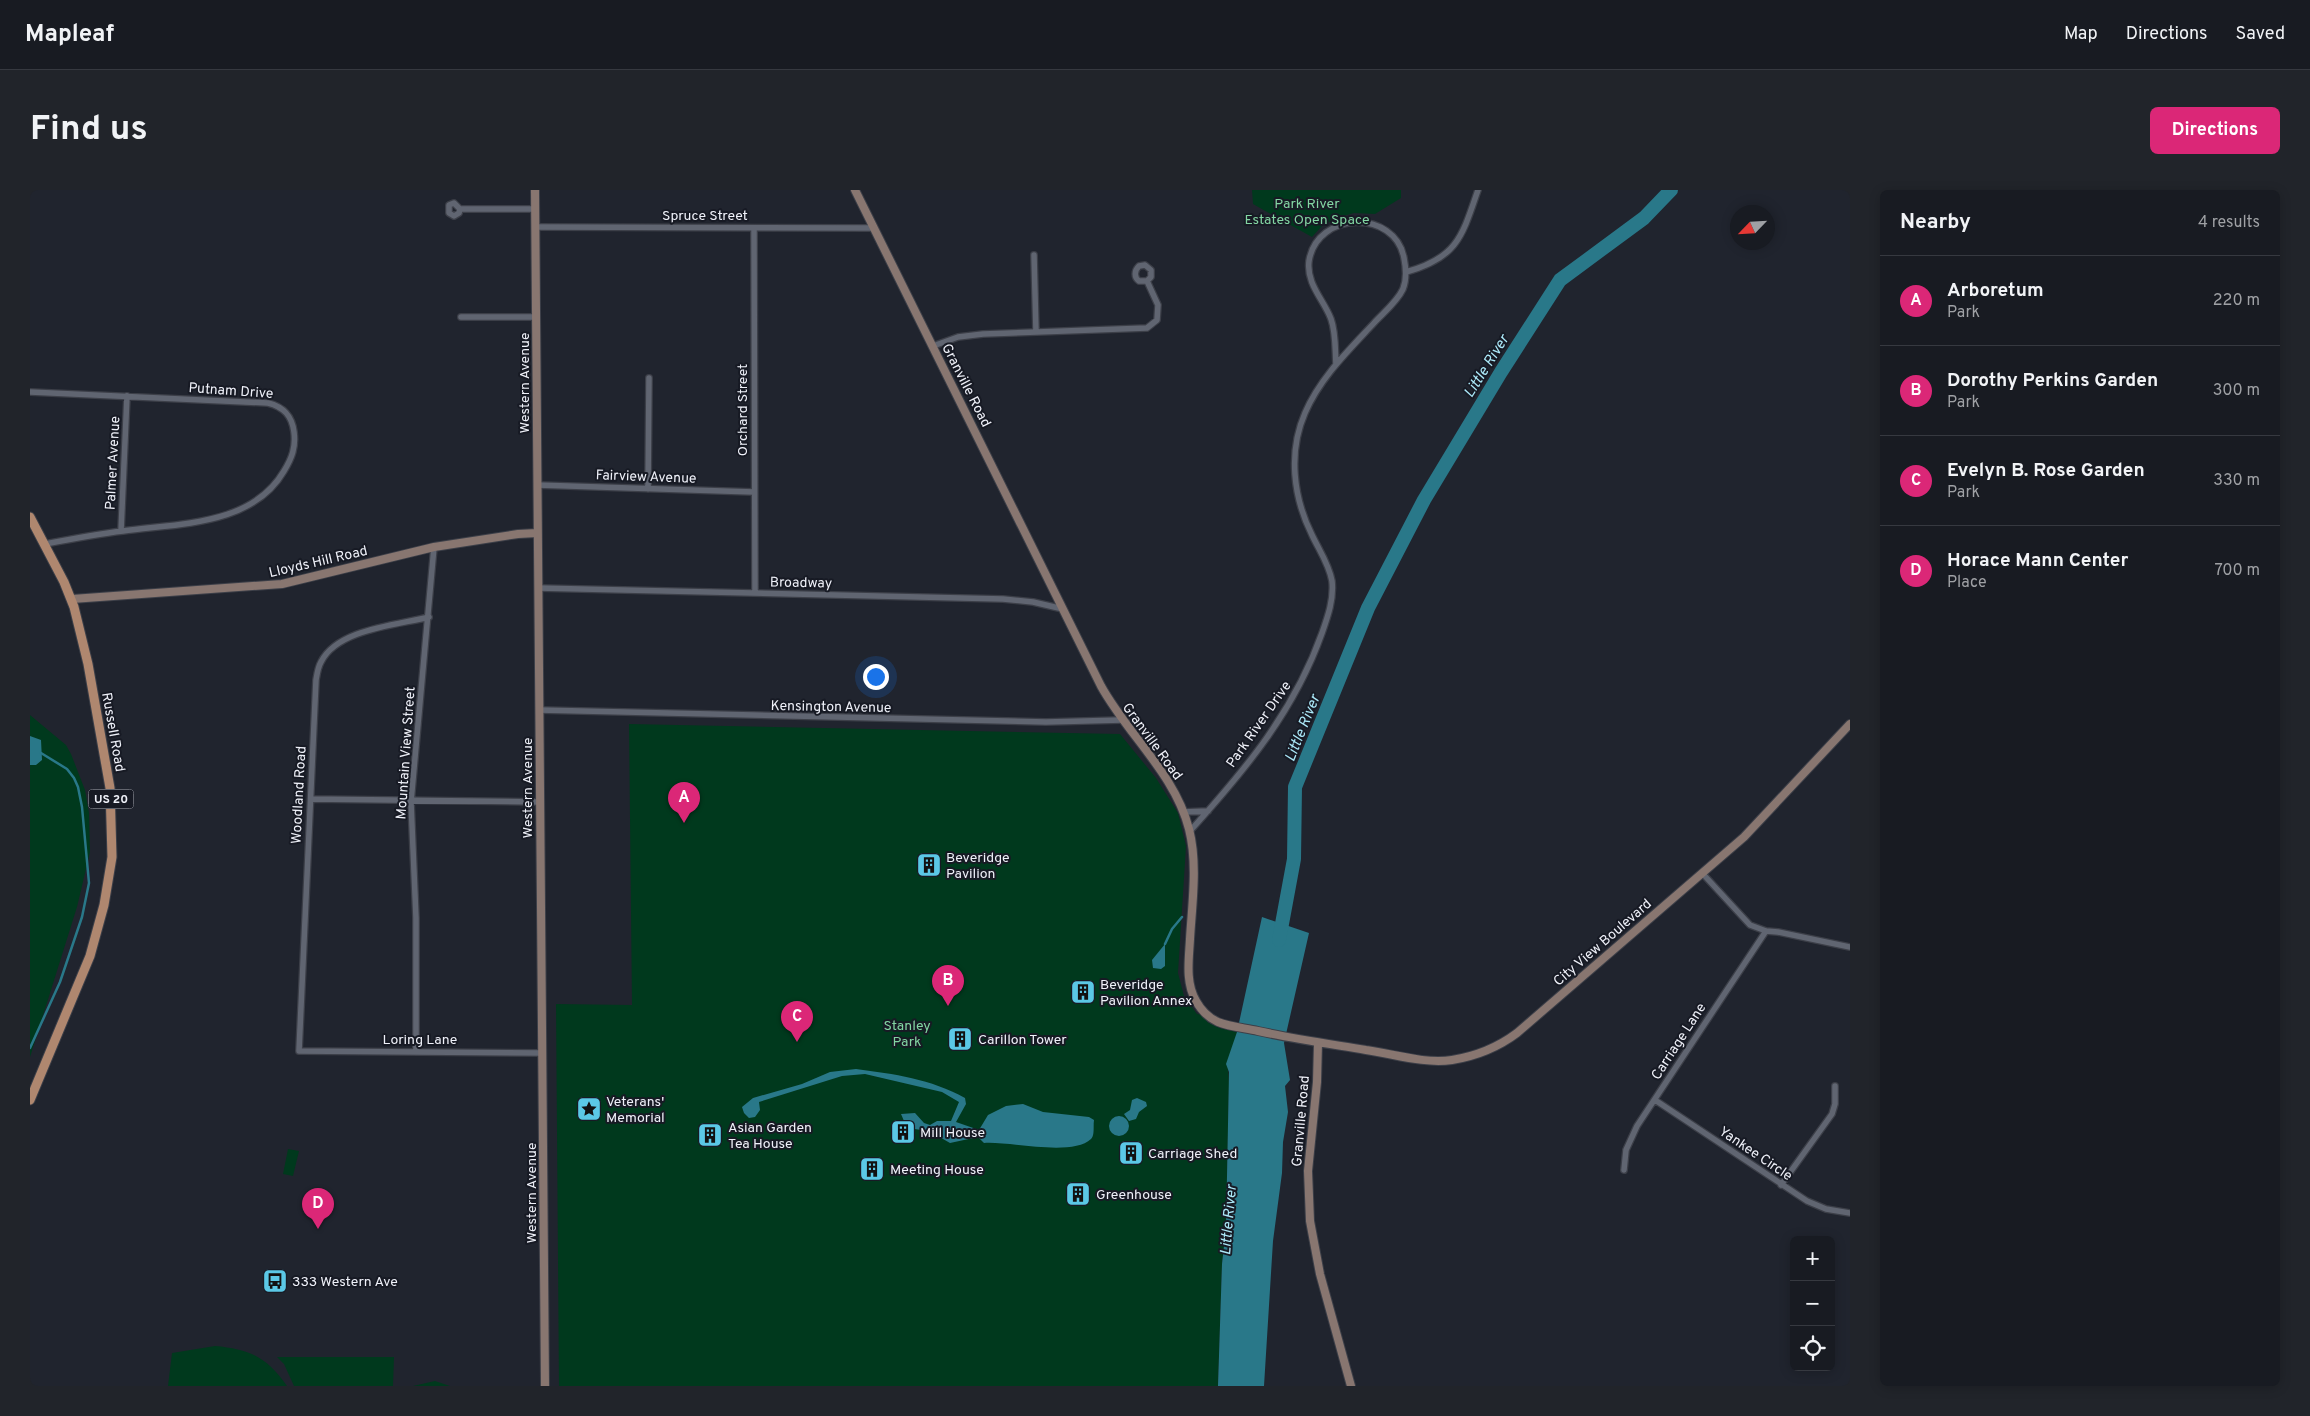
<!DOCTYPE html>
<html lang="en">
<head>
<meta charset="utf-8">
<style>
	:root { --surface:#181b22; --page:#21242a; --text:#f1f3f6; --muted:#9fa1a5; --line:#363940; --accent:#db2777 }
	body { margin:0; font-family:Overpass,sans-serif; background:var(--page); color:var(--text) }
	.controls { position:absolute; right:15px; bottom:15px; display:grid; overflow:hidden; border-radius:8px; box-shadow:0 2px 12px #0003 }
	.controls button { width:45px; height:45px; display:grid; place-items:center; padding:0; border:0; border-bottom:1px solid var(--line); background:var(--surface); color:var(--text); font:25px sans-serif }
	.compass { position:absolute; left:1700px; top:15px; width:45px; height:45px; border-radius:50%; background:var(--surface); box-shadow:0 2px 12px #0003; rotate:245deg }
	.you { position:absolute; left:845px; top:486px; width:18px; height:18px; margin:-12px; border:4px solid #fff; border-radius:50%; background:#1a73e8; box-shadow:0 0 0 8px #1a73e833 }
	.badge { display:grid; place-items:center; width:32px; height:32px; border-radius:50%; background:var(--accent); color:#fff; font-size:16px; font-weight:700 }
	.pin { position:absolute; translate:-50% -41px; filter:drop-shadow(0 1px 2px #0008) }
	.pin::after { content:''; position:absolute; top:26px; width:18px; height:15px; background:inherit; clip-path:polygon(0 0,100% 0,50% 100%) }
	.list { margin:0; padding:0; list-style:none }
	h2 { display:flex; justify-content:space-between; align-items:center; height:65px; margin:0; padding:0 20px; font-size:21px }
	h2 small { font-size:16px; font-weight:400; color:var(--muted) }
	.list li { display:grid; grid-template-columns:32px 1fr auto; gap:15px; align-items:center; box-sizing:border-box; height:90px; padding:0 20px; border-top:1px solid var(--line) }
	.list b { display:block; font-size:19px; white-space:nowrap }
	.list p { margin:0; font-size:16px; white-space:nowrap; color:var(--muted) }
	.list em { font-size:16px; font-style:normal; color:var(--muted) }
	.icon { flex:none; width:28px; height:28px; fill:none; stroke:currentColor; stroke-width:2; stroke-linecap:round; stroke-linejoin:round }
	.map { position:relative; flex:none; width:1820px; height:1196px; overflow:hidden; border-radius:8px }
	header { display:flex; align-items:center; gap:30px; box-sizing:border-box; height:70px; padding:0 25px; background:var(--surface); border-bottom:1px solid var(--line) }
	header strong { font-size:24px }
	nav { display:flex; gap:28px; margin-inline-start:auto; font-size:18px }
	.intro { display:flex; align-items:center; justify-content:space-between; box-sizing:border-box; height:120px; padding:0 30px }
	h1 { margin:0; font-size:35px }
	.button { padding:12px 22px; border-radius:8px; background:var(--accent); color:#fff; font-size:18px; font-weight:700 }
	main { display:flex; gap:30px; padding:0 30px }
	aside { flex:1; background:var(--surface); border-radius:8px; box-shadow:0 2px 12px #0003 }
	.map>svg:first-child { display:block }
	.green { fill:#00391d }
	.water { fill:#297889 }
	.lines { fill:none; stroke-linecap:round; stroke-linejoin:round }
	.stream { stroke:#297889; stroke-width:2.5 }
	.river { stroke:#297889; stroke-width:14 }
	.street-casing { stroke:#3c3f48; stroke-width:8 }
	.secondary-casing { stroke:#3c3f48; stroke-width:10 }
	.primary-casing { stroke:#3c3f48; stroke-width:11 }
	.street { stroke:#606571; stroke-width:5.5 }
	.secondary { stroke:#887670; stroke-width:8 }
	.primary { stroke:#af876f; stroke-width:9 }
	.labels { text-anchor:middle; stroke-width:4; stroke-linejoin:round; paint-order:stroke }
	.shield { fill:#171a24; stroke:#aeb0b9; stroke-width:1 }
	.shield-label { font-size:12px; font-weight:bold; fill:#eff1f9 }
	.park-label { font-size:14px; fill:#83d6a3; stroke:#171a24 }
	.street-label { font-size:14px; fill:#eff1f9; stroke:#171a24 }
	.poi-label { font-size:14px; fill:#eff1f9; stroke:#171a24; text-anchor:start }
	.water-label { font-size:15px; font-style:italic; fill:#ace9f9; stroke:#171a24 }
</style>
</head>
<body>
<header>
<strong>Mapleaf</strong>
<nav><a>Map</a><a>Directions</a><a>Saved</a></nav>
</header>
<div class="intro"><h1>Find us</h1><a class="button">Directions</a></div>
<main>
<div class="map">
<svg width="1820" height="1196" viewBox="0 0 1820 1196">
	<rect width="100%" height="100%" fill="#20242e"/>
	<path class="green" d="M1222 0H1371V8L1345 24 1324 23 1306 28 1292 36 1282 47 1223 14Z
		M0 525 36 555 41 564 55 600 59 623 60 662 47 717 0 867Z
		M599 534 1090 544 1126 588 1148 623 1156 656 1148 783 1154 806 1167 824 1179 826 1177 832 1190 838 1207 842 1198 876 1199 894 1196 1038 1192 1074 1188 1196H529L526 814 602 815Z
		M258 959 269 961 263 986 253 984Z
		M185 1156C219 1159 237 1167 257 1196H138L142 1163Z
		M247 1167H364L363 1196H264L254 1174Z
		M405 1191 420 1196H383Z"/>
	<path class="water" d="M0 546 11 550 12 570 6 575H0Z
		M1232 727 1279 743 1254 853 1260 890 1255 896 1258 922 1253 952 1252 983 1243 1051 1234 1196H1188L1192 1074 1196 1038 1199 882 1196 874 1207 842Z
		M1135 754V776L1131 779 1123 778 1122 770Z
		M826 879C864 884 901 889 935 908L936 914 926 932 949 940 958 925 976 916 993 914 1013 922 1059 927 1064 930C1063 936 1065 945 1061 949 1042 967 979 951 954 953L948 947 920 953 899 941 877 938 871 924 885 923 894 933 900 935 907 931H921L929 912 912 902 835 884 812 886 729 912 730 920 725 927 719 928 714 923 712 917 723 908 772 894 800 882Z
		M1107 908 1116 912 1117 916 1109 922 1106 929 1099 931 1094 924 1100 920 1102 910Z
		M1079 936a10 10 0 1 1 20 0a10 10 0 1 1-20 0Z"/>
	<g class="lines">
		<path class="stream" d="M1135 754 1142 739 1152 727
			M0 858 30 792 52 727 59 693 52 617 48 597 44 588 37 579 11 563"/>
		<path class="river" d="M1249 750 1264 669 1265 597 1338 418 1394 310 1471 182 1530 90 1614 28 1641 0"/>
		<defs>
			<path id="street" d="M430 19 429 23 424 26 419 23V15L424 13 430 19H505
				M506 37 844 38
				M724 38 725 403
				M1004 65 1006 142
				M1376 82C1427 68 1432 47 1448 0
				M431 127H506
				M903 156 928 147 953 144 1117 138 1127 130 1128 115 1117 91H1109C1104 87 1104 81 1109 76L1115 75 1121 80V87L1117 91
				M0 202 238 213C254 217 262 226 264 242 266 257 262 268 254 281 222 336 149 333 93 341 67 344 41 349 15 354
				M507 295 724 302
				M618 299 619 188
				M91 341 97 206
				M508 398 973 409 1003 412 1033 419
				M399 427C367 435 307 439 291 472 288 477 287 484 286 490L269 861 512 863
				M509 520 1016 532 1092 530
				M281 609 510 612
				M1153 622 1178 621
				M1160 641C1215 580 1264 522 1292 443 1298 426 1304 409 1302 391 1299 374 1289 360 1282 345 1263 307 1258 262 1275 223 1290 188 1318 161 1344 133 1353 123 1367 112 1373 99 1377 89 1376 78 1374 68 1365 19 1287 21 1279 71 1276 94 1294 110 1301 129 1306 143 1305 160 1306 174
				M1673 684 1720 735 1736 741 1748 742 1820 757
				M386 862V728L381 612 404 357
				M1625 910 1777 1011 1796 1019 1820 1023
				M1594 980 1596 960 1607 936 1736 741
				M1751 995 1802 924 1805 914V896"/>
			<path id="secondary" d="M505 0 515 1196
				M825 0 1071 496C1098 545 1145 584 1159 639 1168 674 1162 714 1160 749 1159 769 1155 792 1166 811 1171 820 1179 828 1188 832 1200 837 1215 838 1228 841 1264 849 1300 854 1336 860 1364 864 1394 874 1422 870 1447 866 1467 858 1487 843L1714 647 1820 534
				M42 409 252 394 404 357 488 344 507 343
				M1288 853 1287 892 1278 981 1280 1031 1290 1084 1321 1196"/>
			<path id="primary" d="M0 327 34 392 44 417 58 474 80 598 82 667 74 715 60 766 0 910"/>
		</defs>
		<use href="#street" class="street-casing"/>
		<use href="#secondary" class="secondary-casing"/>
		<use href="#primary" class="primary-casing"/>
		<use href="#street" class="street"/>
		<use href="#secondary" class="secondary"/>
		<use href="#primary" class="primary"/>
	</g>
	<defs>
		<symbol id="building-square" viewBox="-11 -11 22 22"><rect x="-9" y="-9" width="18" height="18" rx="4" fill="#5bc8e6" stroke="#171a24"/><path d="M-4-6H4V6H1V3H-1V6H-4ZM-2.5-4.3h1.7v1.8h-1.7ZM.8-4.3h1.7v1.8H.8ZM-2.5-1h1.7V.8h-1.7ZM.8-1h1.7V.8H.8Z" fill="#111"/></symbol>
		<symbol id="sight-square" viewBox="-11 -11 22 22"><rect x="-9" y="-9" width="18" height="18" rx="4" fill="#5bc8e6" stroke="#171a24"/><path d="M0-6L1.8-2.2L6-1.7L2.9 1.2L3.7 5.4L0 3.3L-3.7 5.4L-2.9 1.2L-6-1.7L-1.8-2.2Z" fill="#111"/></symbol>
		<symbol id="bus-square" viewBox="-11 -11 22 22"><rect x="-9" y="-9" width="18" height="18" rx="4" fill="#5bc8e6" stroke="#171a24"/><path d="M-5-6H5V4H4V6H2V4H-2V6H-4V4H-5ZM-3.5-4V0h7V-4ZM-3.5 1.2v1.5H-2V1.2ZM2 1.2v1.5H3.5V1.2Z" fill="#111"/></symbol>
	</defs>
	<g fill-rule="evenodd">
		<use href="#building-square" x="885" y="661" width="28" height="28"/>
		<use href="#building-square" x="1039" y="788" width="28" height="28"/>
		<use href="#building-square" x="916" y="835" width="28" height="28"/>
		<use href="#sight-square" x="545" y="905" width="28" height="28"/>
		<use href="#building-square" x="859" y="928" width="28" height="28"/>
		<use href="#building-square" x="666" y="931" width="28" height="28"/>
		<use href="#building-square" x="1087" y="949" width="28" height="28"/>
		<use href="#building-square" x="828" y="965" width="28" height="28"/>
		<use href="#building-square" x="1034" y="990" width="28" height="28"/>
		<use href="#bus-square" x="231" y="1077" width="28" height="28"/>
	</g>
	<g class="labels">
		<rect class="shield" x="58.5" y="599.5" width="45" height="19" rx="4"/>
		<g class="shield-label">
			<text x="81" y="613">US 20</text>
		</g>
		<g class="park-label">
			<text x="1277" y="18">Park River<tspan x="1277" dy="16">Estates Open Space</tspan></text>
			<text x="877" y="840">Stanley<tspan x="877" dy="16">Park</tspan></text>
		</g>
		<g class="street-label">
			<text x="675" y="30">Spruce Street</text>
			<text transform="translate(494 193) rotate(-90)" y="5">Western Avenue</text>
			<text transform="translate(937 195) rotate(63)" y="5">Granville Road</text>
			<text transform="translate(201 200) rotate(4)" y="5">Putnam Drive</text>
			<text transform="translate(712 220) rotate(-90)" y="5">Orchard Street</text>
			<text transform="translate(82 273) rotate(-87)" y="5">Palmer Avenue</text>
			<text transform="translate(616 286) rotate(2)" y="5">Fairview Avenue</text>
			<text transform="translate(288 371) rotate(-13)" y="5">Lloyds Hill Road</text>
			<text transform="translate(771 392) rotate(1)" y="5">Broadway</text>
			<text transform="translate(801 516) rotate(1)" y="5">Kensington Avenue</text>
			<text transform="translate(1228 534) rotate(-55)" y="5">Park River Drive</text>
			<text transform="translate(84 542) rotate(80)" y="5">Russell Road</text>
			<text transform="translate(1123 551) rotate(54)" y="5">Granville Road</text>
			<text transform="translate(375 563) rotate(-86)" y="5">Mountain View Street</text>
			<text transform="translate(497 598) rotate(-90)" y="5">Western Avenue</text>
			<text transform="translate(268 605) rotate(-87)" y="5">Woodland Road</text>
			<text transform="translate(1572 752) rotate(-41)" y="5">City View Boulevard</text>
			<text x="390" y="854">Loring Lane</text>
			<text transform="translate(1648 851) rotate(-57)" y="5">Carriage Lane</text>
			<text transform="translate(1270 931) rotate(-85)" y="5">Granville Road</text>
			<text transform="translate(1726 963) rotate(34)" y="5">Yankee Circle</text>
			<text transform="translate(501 1003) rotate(-90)" y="5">Western Avenue</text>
		</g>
		<g class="poi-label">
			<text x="916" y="672">Beveridge<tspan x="916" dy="16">Pavilion</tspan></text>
			<text x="1070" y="799">Beveridge<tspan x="1070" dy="16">Pavilion Annex</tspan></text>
			<text x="948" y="854">Carillon Tower</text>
			<text x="576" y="916">Veterans'<tspan x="576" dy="16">Memorial</tspan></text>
			<text x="698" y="942">Asian Garden<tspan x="698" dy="16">Tea House</tspan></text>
			<text x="890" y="947">Mill House</text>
			<text x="1118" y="968">Carriage Shed</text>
			<text x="860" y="984">Meeting House</text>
			<text x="1066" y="1009">Greenhouse</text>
			<text x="262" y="1096">333 Western Ave</text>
		</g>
		<g class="water-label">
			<text transform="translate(1456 176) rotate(-58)" y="5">Little River</text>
			<text transform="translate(1272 538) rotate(-68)" y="5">Little River</text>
			<text transform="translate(1198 1030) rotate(-85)" y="5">Little River</text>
		</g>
	</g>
</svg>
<div class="controls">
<button>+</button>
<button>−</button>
<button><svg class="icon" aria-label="locate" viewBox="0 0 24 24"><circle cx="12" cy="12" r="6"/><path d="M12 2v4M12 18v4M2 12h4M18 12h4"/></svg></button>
</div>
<svg class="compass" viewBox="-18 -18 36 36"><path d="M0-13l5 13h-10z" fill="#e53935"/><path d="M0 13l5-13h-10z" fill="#9fa1a5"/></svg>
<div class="you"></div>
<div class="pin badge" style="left:654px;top:633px">A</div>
<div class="pin badge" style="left:918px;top:816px">B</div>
<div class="pin badge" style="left:767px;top:852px">C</div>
<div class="pin badge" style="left:288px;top:1039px">D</div>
</div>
<aside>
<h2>Nearby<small>4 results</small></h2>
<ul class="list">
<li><span class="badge">A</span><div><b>Arboretum</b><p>Park</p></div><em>220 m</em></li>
<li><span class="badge">B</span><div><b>Dorothy Perkins Garden</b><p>Park</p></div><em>300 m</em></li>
<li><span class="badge">C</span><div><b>Evelyn B. Rose Garden</b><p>Park</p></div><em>330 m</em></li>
<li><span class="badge">D</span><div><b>Horace Mann Center</b><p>Place</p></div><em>700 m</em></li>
</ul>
</aside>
</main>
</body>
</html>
